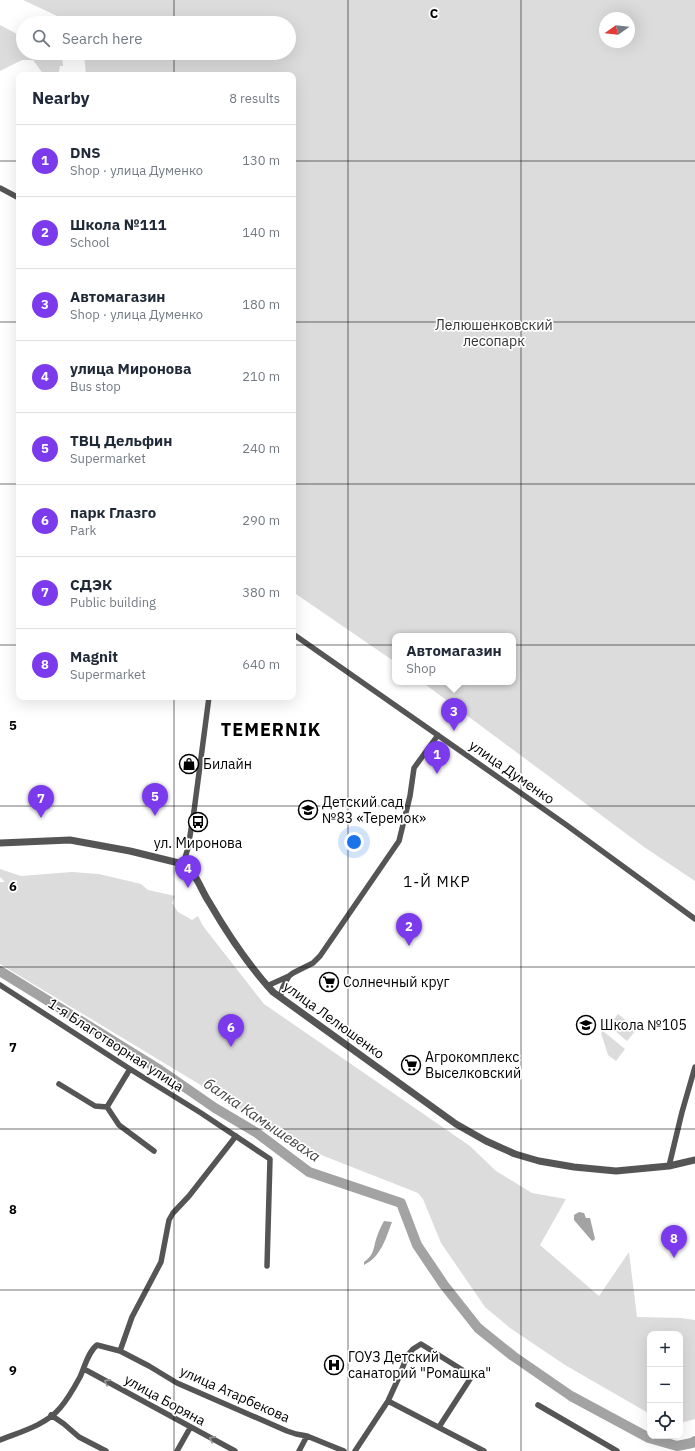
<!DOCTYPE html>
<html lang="en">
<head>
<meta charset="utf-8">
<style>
	:root { --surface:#fff; --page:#f2f2f3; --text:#1f2937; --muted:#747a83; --line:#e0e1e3; --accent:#7c3aed }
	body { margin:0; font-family:"IBM Plex Sans",sans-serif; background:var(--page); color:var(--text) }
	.controls { position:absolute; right:12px; bottom:12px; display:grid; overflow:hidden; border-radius:8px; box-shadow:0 4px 16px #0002 }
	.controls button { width:36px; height:36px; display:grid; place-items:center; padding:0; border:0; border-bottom:1px solid var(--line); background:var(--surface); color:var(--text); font:20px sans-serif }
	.compass { position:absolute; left:599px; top:12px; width:36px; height:36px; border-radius:50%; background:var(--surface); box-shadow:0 4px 16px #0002; rotate:255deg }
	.you { position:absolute; left:354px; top:842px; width:14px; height:14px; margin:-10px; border:3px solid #fff; border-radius:50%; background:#1a73e8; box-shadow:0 0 0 6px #1a73e833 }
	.badge { display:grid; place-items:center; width:26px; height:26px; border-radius:50%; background:var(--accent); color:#fff; font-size:13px; font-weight:700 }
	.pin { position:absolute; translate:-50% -33px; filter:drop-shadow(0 1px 2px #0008) }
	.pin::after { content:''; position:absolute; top:21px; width:14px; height:12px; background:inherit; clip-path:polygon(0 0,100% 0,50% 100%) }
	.popup { position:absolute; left:392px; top:633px; width:124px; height:52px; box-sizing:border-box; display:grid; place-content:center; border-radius:8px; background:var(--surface); filter:drop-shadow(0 1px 3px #0005); font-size:13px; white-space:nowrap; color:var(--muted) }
	.popup b { font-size:15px; color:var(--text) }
	.popup::after { content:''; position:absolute; left:50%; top:100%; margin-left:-8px; border:8px solid transparent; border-top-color:var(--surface) }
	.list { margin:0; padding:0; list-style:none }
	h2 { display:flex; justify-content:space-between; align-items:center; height:52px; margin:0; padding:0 16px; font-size:17px }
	h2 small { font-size:13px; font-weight:400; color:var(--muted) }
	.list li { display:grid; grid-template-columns:26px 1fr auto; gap:12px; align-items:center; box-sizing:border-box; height:72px; padding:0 16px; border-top:1px solid var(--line) }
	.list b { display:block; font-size:15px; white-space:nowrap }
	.list p { margin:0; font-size:13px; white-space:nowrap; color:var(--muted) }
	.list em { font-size:13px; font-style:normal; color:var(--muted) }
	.icon { flex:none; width:22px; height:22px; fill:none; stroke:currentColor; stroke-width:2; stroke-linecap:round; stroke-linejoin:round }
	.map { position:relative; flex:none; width:695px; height:1451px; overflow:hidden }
	.search { position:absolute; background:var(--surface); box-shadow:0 4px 16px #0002; left:16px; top:16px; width:280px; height:44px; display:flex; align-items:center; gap:10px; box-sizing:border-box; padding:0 14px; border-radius:22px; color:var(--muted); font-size:15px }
	.panel { position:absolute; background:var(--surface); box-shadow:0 4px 16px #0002; left:16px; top:72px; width:280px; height:628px; border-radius:8px }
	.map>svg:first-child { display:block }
	.green { fill:#dcdcdc; fill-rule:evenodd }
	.water { fill:#a3a3a3 }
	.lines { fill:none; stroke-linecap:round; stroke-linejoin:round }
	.river { stroke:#a3a3a3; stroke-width:10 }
	.minor { stroke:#555; stroke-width:5.5 }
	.tertiary { stroke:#555; stroke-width:7 }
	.oneway { stroke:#999 }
	.grid { fill:none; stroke:#000; stroke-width:1; stroke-opacity:0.55 }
	.labels { text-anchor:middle; stroke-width:3.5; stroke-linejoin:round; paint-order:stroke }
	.park-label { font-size:14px; fill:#333; stroke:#fff }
	.poi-label { font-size:14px; fill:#000; stroke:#fff; text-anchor:start }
	.street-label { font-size:14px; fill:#000; stroke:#fff }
	.neighbourhood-label { font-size:15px; letter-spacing:1px; fill:#000; stroke:#fff }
	.water-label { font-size:15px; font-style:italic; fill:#444; stroke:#fff }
	.district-label { font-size:18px; font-weight:bold; letter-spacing:1px; fill:#000; stroke:#fff }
	.grid-label { font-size:13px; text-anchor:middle; font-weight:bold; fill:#000; stroke:#fff; stroke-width:3.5; stroke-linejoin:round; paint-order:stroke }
</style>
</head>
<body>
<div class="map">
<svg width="695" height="1451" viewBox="0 0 695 1451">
	<rect width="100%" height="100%" fill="#fff"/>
	<path class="green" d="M23 0H695V881L644 847 422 682H513V636H395V662L293 592V75H86L84 53H289V23H72ZM605 18H629V42H605Z
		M0 25 23 37V53H54L62 57 63 66H60L58 75H44L33 60H22L0 71Z
		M0 869 21 876 72 872 99 874 141 884 148 890 175 896 172 903 178 912 192 920 198 916 203 926 264 1004 470 1146 496 1171 532 1193 566 1199 540 1245 599 1296 629 1252 637 1317 681 1318 695 1320V1419L680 1423V1334H650V1414L565 1365 510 1328 485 1307 441 1243 423 1199 418 1193 311 1151 249 1112 247 1113 0 964V882H5L0 877Z
		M618 1014 637 1029 627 1041 609 1026Z
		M603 1031 625 1049 616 1061 608 1055 601 1033Z"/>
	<path class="water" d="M579 1212 584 1213 586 1218H590L595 1239 594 1240 592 1241 574 1220V1215Z
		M384 1221 392 1222C386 1238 381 1257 364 1265V1262C372 1256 373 1252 375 1243 377 1235 380 1228 384 1221Z"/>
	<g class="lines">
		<path class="river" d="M0 971 160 1070 215 1108 257 1133 309 1172 401 1203 417 1245 444 1285 478 1328 513 1356 571 1396 649 1438 677 1446 692 1443 695 1441"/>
		<path class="minor" d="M0 188 19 198
			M293 634 565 824 695 919
			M183 864 188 848 194 811 209 697
			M0 985 130 1069 201 1113 270 1159 267 1266
			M267 986 289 976
			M280 997 283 987 289 976 293 973 313 963 320 956 399 841 410 796 414 768 438 735
			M59 1084 95 1106 107 1107 119 1125 154 1151
			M107 1107 130 1069
			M669 1166 682 1112 695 1067
			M120 1351 132 1317 161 1262 169 1220 173 1213 189 1196 236 1136
			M84 1369 235 1451
			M388 1401 484 1451
			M538 1405 617 1451
			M51 1415 64 1424 79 1437 106 1451
			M0 1440C20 1432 46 1425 60 1408 68 1399 74 1388 80 1377 85 1366 88 1352 97 1345L120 1351 149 1366 177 1383 287 1431 296 1434 307 1436 344 1451
			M177 1451 190 1428
			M299 1451 307 1436
			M355 1451 388 1401 399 1377 407 1356 413 1349 421 1344 472 1376 439 1427"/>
		<path class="tertiary" d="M0 843 70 840 130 851 183 864C196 872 201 890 209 902 227 933 248 965 273 992L456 1124 486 1141 515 1154 539 1161 574 1167 616 1171 669 1166 695 1160"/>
	</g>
	<defs><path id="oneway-chevron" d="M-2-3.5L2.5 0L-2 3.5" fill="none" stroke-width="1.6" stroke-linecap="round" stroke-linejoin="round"/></defs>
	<g class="oneway">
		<use href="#oneway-chevron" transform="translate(107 1382) rotate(-151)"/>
		<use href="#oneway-chevron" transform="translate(212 1439) rotate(-152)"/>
	</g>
	<path class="grid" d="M174 0V23M348 0V1451M521 0V1451M174 53V75M0 161H19M293 161H695M0 322H19M293 322H695M0 484H19M293 484H695M0 645H19M293 645H695M174 697V1451M0 806H695M0 967H695M0 1129H695M0 1290H695"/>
	<defs>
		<symbol id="shop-ring" viewBox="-11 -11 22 22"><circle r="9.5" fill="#fff" stroke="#000" stroke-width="1.5"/><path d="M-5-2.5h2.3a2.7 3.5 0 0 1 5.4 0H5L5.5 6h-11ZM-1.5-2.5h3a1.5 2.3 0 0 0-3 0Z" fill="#000"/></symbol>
		<symbol id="school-ring" viewBox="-11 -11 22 22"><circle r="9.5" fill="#fff" stroke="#000" stroke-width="1.5"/><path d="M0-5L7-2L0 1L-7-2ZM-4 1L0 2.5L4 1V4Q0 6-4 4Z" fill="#000"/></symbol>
		<symbol id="bus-ring" viewBox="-11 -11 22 22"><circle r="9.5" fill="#fff" stroke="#000" stroke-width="1.5"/><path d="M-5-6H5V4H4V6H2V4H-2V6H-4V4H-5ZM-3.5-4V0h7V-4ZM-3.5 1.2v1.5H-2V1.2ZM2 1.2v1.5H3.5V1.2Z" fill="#000"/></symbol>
		<symbol id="supermarket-ring" viewBox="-11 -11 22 22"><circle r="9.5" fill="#fff" stroke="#000" stroke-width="1.5"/><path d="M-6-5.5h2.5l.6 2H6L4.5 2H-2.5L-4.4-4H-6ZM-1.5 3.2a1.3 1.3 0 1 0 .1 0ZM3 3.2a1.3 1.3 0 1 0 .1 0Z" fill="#000"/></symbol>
		<symbol id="hospital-ring" viewBox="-11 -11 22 22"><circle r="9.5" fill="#fff" stroke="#000" stroke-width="1.5"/><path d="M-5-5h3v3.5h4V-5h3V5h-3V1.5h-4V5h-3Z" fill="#000"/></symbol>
	</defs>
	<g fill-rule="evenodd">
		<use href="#shop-ring" x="178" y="753" width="22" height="22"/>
		<use href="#school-ring" x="297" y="799" width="22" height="22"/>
		<use href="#bus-ring" x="187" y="811" width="22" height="22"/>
		<use href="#supermarket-ring" x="318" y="971" width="22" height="22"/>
		<use href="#school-ring" x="575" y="1014" width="22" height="22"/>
		<use href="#supermarket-ring" x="400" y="1054" width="22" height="22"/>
		<use href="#hospital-ring" x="323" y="1354" width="22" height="22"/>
	</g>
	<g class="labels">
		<g class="park-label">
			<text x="494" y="330">Лелюшенковский<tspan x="494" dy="16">лесопарк</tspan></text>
		</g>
		<g class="poi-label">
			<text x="203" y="769">Билайн</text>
			<text x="322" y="807">Детский сад<tspan x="322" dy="16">№83 «Теремок»</tspan></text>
			<text x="198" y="848" text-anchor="middle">ул. Миронова</text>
			<text x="343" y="987">Солнечный круг</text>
			<text x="600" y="1030">Школа №105</text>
			<text x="425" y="1062">Агрокомплекс<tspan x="425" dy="16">Выселковский</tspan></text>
			<text x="348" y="1362">ГОУЗ Детский<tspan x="348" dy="16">санаторий "Ромашка"</tspan></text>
		</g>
		<g class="street-label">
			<text transform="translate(512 772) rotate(35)" y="5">улица Думенко</text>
			<text transform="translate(334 1020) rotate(36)" y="5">улица Лелюшенко</text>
			<text transform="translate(116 1045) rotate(33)" y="5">1-я Благотворная улица</text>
			<text transform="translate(235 1394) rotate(24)" y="5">улица Атарбекова</text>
			<text transform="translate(165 1400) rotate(29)" y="5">улица Боряна</text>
		</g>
		<g class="neighbourhood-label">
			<text x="437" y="887">1-Й МКР</text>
		</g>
		<g class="water-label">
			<text transform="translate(262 1120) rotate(34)" y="5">балка Камышеваха</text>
		</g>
		<g class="district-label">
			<text x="271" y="736">TEMERNIK</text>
		</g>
	</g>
	<g class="grid-label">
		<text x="434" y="18">C</text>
		<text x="13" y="730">5</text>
		<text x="13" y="891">6</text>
		<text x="13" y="1052">7</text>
		<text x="13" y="1214">8</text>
		<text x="13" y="1375">9</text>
	</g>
</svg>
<div class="controls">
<button>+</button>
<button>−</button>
<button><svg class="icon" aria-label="locate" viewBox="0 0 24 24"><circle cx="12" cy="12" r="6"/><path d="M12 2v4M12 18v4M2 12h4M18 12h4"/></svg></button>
</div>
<svg class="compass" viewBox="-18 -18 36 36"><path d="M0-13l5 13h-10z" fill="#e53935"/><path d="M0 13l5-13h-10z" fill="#747a83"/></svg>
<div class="you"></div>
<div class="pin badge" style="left:437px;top:774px">1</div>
<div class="pin badge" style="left:409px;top:946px">2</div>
<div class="pin badge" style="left:454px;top:731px">3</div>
<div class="popup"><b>Автомагазин</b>Shop</div>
<div class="pin badge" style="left:188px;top:888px">4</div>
<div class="pin badge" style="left:155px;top:816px">5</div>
<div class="pin badge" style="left:231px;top:1047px">6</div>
<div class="pin badge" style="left:41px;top:818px">7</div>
<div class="pin badge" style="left:674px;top:1258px">8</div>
<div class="search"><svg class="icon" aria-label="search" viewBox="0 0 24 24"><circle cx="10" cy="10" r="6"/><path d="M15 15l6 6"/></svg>Search here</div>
<section class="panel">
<h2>Nearby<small>8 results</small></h2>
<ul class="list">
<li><span class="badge">1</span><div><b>DNS</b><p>Shop · улица Думенко</p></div><em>130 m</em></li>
<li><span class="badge">2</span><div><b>Школа №111</b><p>School</p></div><em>140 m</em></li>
<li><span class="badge">3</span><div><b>Автомагазин</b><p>Shop · улица Думенко</p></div><em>180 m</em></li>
<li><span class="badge">4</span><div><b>улица Миронова</b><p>Bus stop</p></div><em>210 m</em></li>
<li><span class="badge">5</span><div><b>ТВЦ Дельфин</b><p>Supermarket</p></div><em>240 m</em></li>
<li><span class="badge">6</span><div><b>парк Глазго</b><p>Park</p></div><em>290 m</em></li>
<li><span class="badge">7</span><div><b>СДЭК</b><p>Public building</p></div><em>380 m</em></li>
<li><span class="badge">8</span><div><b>Magnit</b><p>Supermarket</p></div><em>640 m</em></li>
</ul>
</section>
</div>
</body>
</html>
